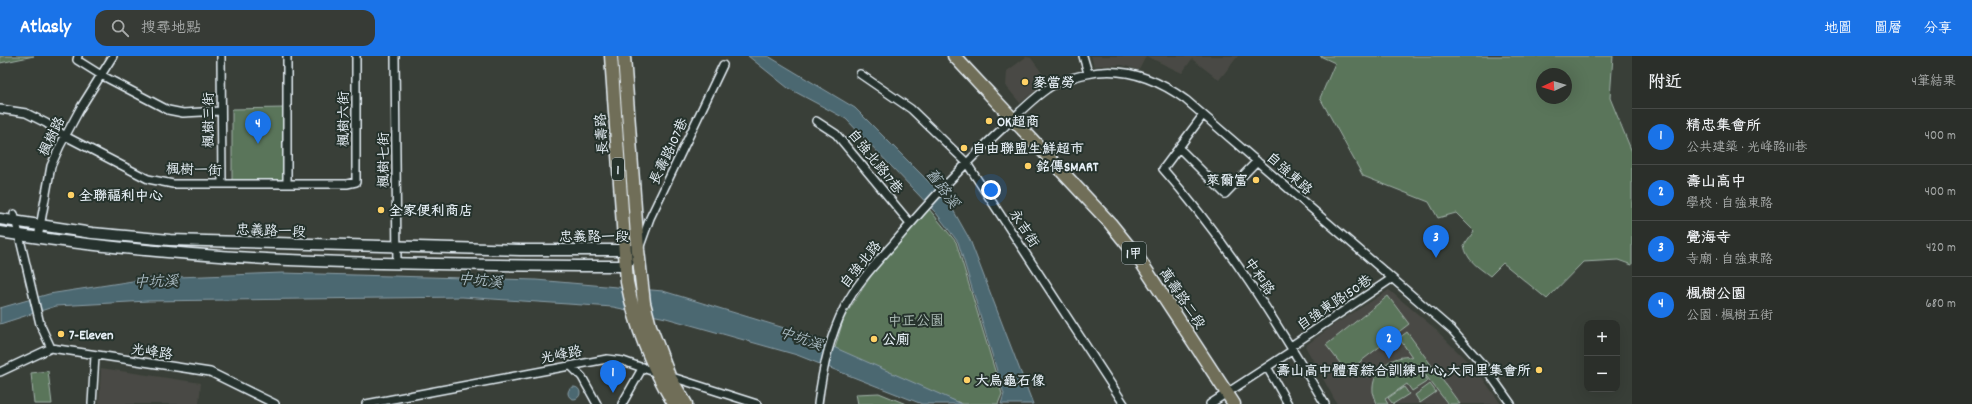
<!DOCTYPE html>
<html lang="zh-TW">
<head>
<meta charset="utf-8">
<style>
	:root { --surface:#2b2f2a; --page:#373b36; --text:#f1f3f6; --muted:#a6a9a8; --line:#474a47; --accent:#1a73e8 }
	body { margin:0; font-family:Dekko,"LXGW WenKai TC",sans-serif; background:var(--page); color:var(--text) }
	.controls { position:absolute; right:12px; bottom:12px; display:grid; overflow:hidden; border-radius:8px; box-shadow:0 4px 16px #0002 }
	.controls button { width:36px; height:36px; display:grid; place-items:center; padding:0; border:0; border-bottom:1px solid var(--line); background:var(--surface); color:var(--text); font:20px sans-serif }
	.compass { position:absolute; left:1536px; top:12px; width:36px; height:36px; border-radius:50%; background:var(--surface); box-shadow:0 4px 16px #0002; rotate:266deg }
	.you { position:absolute; left:991px; top:134px; width:14px; height:14px; margin:-10px; border:3px solid #fff; border-radius:50%; background:#1a73e8; box-shadow:0 0 0 6px #1a73e833 }
	.badge { display:grid; place-items:center; width:26px; height:26px; border-radius:50%; background:var(--accent); color:#fff; font-size:13px; font-weight:700 }
	.pin { position:absolute; translate:-50% -33px; filter:drop-shadow(0 1px 2px #0008) }
	.pin::after { content:''; position:absolute; top:21px; width:14px; height:12px; background:inherit; clip-path:polygon(0 0,100% 0,50% 100%) }
	.list { margin:0; padding:0; list-style:none }
	h2 { display:flex; justify-content:space-between; align-items:center; height:52px; margin:0; padding:0 16px; font-size:17px }
	h2 small { font-size:13px; font-weight:400; color:var(--muted) }
	.list li { display:grid; grid-template-columns:26px 1fr auto; gap:12px; align-items:center; box-sizing:border-box; height:56px; padding:0 16px; border-top:1px solid var(--line) }
	.list b { display:block; font-size:15px; white-space:nowrap }
	.list p { margin:0; font-size:13px; white-space:nowrap; color:var(--muted) }
	.list em { font-size:13px; font-style:normal; color:var(--muted) }
	.icon { flex:none; width:22px; height:22px; fill:none; stroke:currentColor; stroke-width:2; stroke-linecap:round; stroke-linejoin:round }
	.map { position:relative; flex:none; width:1632px; height:348px; overflow:hidden }
	header { display:flex; align-items:center; gap:24px; box-sizing:border-box; height:56px; padding:0 20px; background:var(--accent); color:#fff }
	header strong { font-size:19px }
	nav { display:flex; gap:22px; margin-inline-start:auto; font-size:14px }
	.search { width:280px; height:36px; background:var(--page); display:flex; align-items:center; gap:10px; box-sizing:border-box; padding:0 14px; border-radius:12px; color:var(--muted); font-size:15px }
	main { display:flex }
	aside { flex:1; background:var(--surface) }
	.map>svg:first-child { display:block }
	.built { fill:#494a44 }
	.green { fill:#5a745a; stroke:#a1b2a9; fill-rule:evenodd }
	.water { fill:#4b6771; stroke:#8a9ea7 }
	.lines { fill:none; stroke-linecap:round; stroke-linejoin:round }
	.street-casing { stroke:#e8f1f8; stroke-width:10 }
	.secondary-casing { stroke:#e8f1f8; stroke-width:13 }
	.primary-casing { stroke:#e8f1f8; stroke-width:15 }
	.street { stroke:#26332d; stroke-width:7 }
	.secondary { stroke:#26332d; stroke-width:10 }
	.primary { stroke:#706e59; stroke-width:12 }
	.poi-dot { fill:#ffd166; stroke:#26332d; stroke-width:1.5 }
	.labels { text-anchor:middle; stroke-width:4; stroke-linejoin:round; paint-order:stroke }
	.shield { fill:#26332d; stroke:#aeb8bb; stroke-width:1 }
	.shield-label { font-size:13px; font-weight:bold; fill:#e8f1f8 }
	.poi-label { font-size:14px; font-weight:bold; fill:#e8f1f8; stroke:#26332d; text-anchor:start }
	.street-label { font-size:14px; fill:#e8f1f8; stroke:#26332d }
	.park-label { font-size:14px; fill:#afbfb9; stroke:#26332d }
	.water-label { font-size:15px; font-style:italic; fill:#a9bac2; stroke:#26332d }
</style>
</head>
<body>
<header>
<strong>Atlasly</strong>
<div class="search"><svg class="icon" aria-label="search" viewBox="0 0 24 24"><circle cx="10" cy="10" r="6"/><path d="M15 15l6 6"/></svg>搜尋地點</div>
<nav><a>地圖</a><a>圖層</a><a>分享</a></nav>
</header>
<main>
<div class="map">
<svg width="1632" height="348" viewBox="0 0 1632 348">
	<rect width="100%" height="100%" fill="#393f38"/>
	<filter id="ink" filterUnits="userSpaceOnUse"><feTurbulence type="fractalNoise" baseFrequency=".025" numOctaves="2"/><feDisplacementMap in="SourceGraphic" scale="8" xChannelSelector="R" yChannelSelector="G"/><feConvolveMatrix kernelMatrix="1 2 1 2 8 2 1 2 1" color-interpolation-filters="sRGB"/></filter>
	<g filter="url(#ink)">
		<path class="built" d="M1091 0H1146L1139 14 1122 9 1094 10Z
			M1146 0H1238L1219 24 1192 3 1182 17Z
			M1026 1 1031 2 1048 25 1020 47 1006 30 1007 15Z
			M1389 234 1432 270 1478 316 1501 348H1337L1305 290 1332 270Z
			M101 312 201 327 199 348H99Z"/>
		<path class="green" d="M0 0H34L0 7Z
			M1320 0H1613L1610 42 1632 96V209L1618 204 1583 206 1547 243 1503 207 1490 220C1477 210 1467 205 1464 189L1474 175 1456 157 1438 162 1429 146 1363 120 1320 42 1335 7ZM1542 18H1566V42H1542Z
			M284 52 285 124H232V53Z
			M929 153 956 186 1002 338 998 348H963L833 299 844 261 875 214Z
			M1388 240 1409 268 1347 316 1326 289Z
			M1407 276 1460 348H1448L1423 316 1428 325 1412 335 1407 328 1385 343 1388 348H1377C1376 344 1374 340 1373 336 1371 314 1393 298 1412 301L1399 282Z
			M48 315 52 348H34L31 317Z
			M1430 328 1436 336 1420 347 1415 339Z
			M1404 331 1409 338 1393 348 1388 342Z
			M879 337 906 348H858L856 338Z"/>
		<path class="water" d="M748 0H768L855 52 948 145 970 184 1033 348H1001L1004 338 958 186 936 157 846 63 788 32Z
			M282 217 536 224 663 235 804 278 962 348H922L797 299 666 262 613 251 462 241 148 245 56 250 0 268V252L49 238 152 222Z
			M568 337a6 6 0 1 1 12 0a6 6 0 1 1-12 0Z"/>
		<g class="lines">
			<defs>
				<path id="street" d="M78 0 77 4 101 19 168 54 183 57 221 55
					M221 0 222 128
					M287 0V127
					M395 0 397 208
					M1083 0 1088 17
					M860 18 911 53 966 106 1124 348
					M0 53 26 57 46 67 65 80 148 123 173 128H347L356 126V0
					M1203 59 1163 113C1226 184 1277 267 1325 348
					M816 65 836 78 910 167
					M1179 92 1225 138 1257 105
					M14 158 40 268 51 292 210 316 275 348
					M38 182 51 110 60 90 81 51 113 0
					M640 190 650 162 723 9
					M1291 290 1391 223
					M571 310 582 321 597 348
					M1267 311 1288 348
					M0 316 51 292
					M669 320 757 348
					M92 348 95 300
					M366 348 607 303 623 305 657 317
					M622 348 643 311
					M818 348C822 316 829 281 844 252 856 228 876 207 894 187 928 147 963 109 1002 73 1017 59 1031 44 1047 33 1058 25 1074 21 1087 18 1123 10 1157 23 1186 44L1452 274 1484 310 1511 348
					M1210 348 1293 294"/>
				<path id="secondary" d="M0 163 92 177 170 184 520 194H632
					M0 176C206 209 417 209 625 210L638 194"/>
				<path id="primary" d="M611 0 627 226C636 272 650 307 674 348
					M624 0 638 194 644 247 650 270 669 320 686 348
					M954 0 1110 167 1139 203 1234 348"/>
			</defs>
			<use href="#street" class="street-casing"/>
			<use href="#secondary" class="secondary-casing"/>
			<use href="#primary" class="primary-casing"/>
			<use href="#street" class="street"/>
			<use href="#secondary" class="secondary"/>
			<use href="#primary" class="primary"/>
		</g>
	</g>
	<g class="poi-dot">
		<circle cx="1025" cy="26" r="4"/>
		<circle cx="989" cy="65" r="4"/>
		<circle cx="964" cy="92" r="4"/>
		<circle cx="1028" cy="110" r="4"/>
		<circle cx="1256" cy="124" r="4"/>
		<circle cx="71" cy="139" r="4"/>
		<circle cx="381" cy="154" r="4"/>
		<circle cx="61" cy="278" r="4"/>
		<circle cx="874" cy="283" r="4"/>
		<circle cx="1539" cy="314" r="4"/>
		<circle cx="967" cy="324" r="4"/>
	</g>
	<g class="labels">
		<g class="shield">
			<rect x="612" y="102" width="12" height="22" rx="3"/>
			<rect x="1122" y="186" width="24" height="22" rx="3"/>
		</g>
		<g class="shield-label">
			<text x="618" y="118">1</text>
			<text x="1134" y="202">1甲</text>
		</g>
		<g class="poi-label">
			<text x="1033" y="31">麥當勞</text>
			<text x="997" y="70">OK超商</text>
			<text x="972" y="97">自由聯盟生鮮超市</text>
			<text x="1036" y="115">銘傳SMART</text>
			<text x="1248" y="129" text-anchor="end">萊爾富</text>
			<text x="79" y="144">全聯福利中心</text>
			<text x="389" y="159">全家便利商店</text>
			<text x="69" y="283">7-Eleven</text>
			<text x="882" y="288">公廁</text>
			<text x="1531" y="319" text-anchor="end">壽山高中體育綜合訓練中心,大同里集會所</text>
			<text x="975" y="329">大烏龜石像</text>
		</g>
		<g class="street-label">
			<text transform="translate(343 63) rotate(-90)" y="5">楓樹六街</text>
			<text transform="translate(208 64) rotate(-90)" y="5">楓樹三街</text>
			<text transform="translate(601 78) rotate(-94)" y="5">長壽路</text>
			<text transform="translate(51 80) rotate(-64)" y="5">楓樹路</text>
			<text transform="translate(668 95) rotate(-65)" y="5">長壽路107巷</text>
			<text transform="translate(383 104) rotate(-90)" y="5">楓樹七街</text>
			<text transform="translate(876 105) rotate(51)" y="5">自強北路17巷</text>
			<text transform="translate(194 113) rotate(2)" y="5">楓樹一街</text>
			<text transform="translate(1290 117) rotate(42)" y="5">自強東路</text>
			<text transform="translate(1025 172) rotate(57)" y="5">永吉街</text>
			<text transform="translate(271 174) rotate(2)" y="5">忠義路一段</text>
			<text x="594" y="185">忠義路一段</text>
			<text transform="translate(860 208) rotate(-51)" y="5">自強北路</text>
			<text transform="translate(1260 220) rotate(56)" y="5">中和路</text>
			<text transform="translate(1183 242) rotate(56)" y="5">萬壽路二段</text>
			<text transform="translate(1334 246) rotate(-34)" y="5">自強東路150巷</text>
			<text transform="translate(152 295) rotate(8)" y="5">光峰路</text>
			<text transform="translate(561 298) rotate(-11)" y="5">光峰路</text>
		</g>
		<g class="park-label">
			<text x="916" y="269">中正公園</text>
		</g>
		<g class="water-label">
			<text transform="translate(943 132) rotate(54)" y="5">舊路溪</text>
			<text transform="translate(480 224) rotate(5)" y="5">中坑溪</text>
			<text transform="translate(156 225) rotate(-1)" y="5">中坑溪</text>
			<text transform="translate(801 282) rotate(19)" y="5">中坑溪</text>
		</g>
	</g>
</svg>
<div class="controls">
<button>+</button>
<button>−</button>
</div>
<svg class="compass" viewBox="-18 -18 36 36"><path d="M0-13l5 13h-10z" fill="#e53935"/><path d="M0 13l5-13h-10z" fill="#a6a9a8"/></svg>
<div class="you"></div>
<div class="pin badge" style="left:613px;top:337px">1</div>
<div class="pin badge" style="left:1389px;top:303px">2</div>
<div class="pin badge" style="left:1436px;top:202px">3</div>
<div class="pin badge" style="left:258px;top:88px">4</div>
</div>
<aside>
<h2>附近<small>4筆結果</small></h2>
<ul class="list">
<li><span class="badge">1</span><div><b>精忠集會所</b><p>公共建築 · 光峰路111巷</p></div><em>400 m</em></li>
<li><span class="badge">2</span><div><b>壽山高中</b><p>學校 · 自強東路</p></div><em>400 m</em></li>
<li><span class="badge">3</span><div><b>覺海寺</b><p>寺廟 · 自強東路</p></div><em>420 m</em></li>
<li><span class="badge">4</span><div><b>楓樹公園</b><p>公園 · 楓樹五街</p></div><em>680 m</em></li>
</ul>
</aside>
</main>
</body>
</html>
